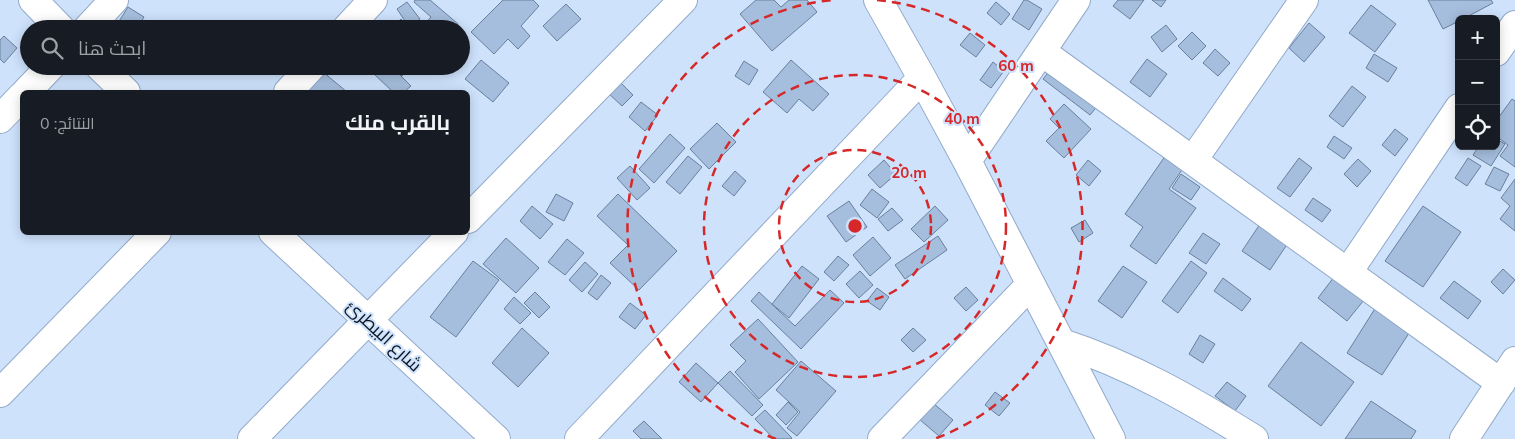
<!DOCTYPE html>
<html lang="ar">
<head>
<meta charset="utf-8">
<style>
	:root { --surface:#171b24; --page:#20242c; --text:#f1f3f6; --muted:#9ea1a6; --line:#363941 }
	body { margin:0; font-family:Mulish,Cairo,sans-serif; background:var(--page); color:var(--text); direction:rtl }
	.controls { position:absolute; right:15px; top:15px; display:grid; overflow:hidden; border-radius:8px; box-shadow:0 2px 12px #0003 }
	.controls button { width:45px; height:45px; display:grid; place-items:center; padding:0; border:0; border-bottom:1px solid var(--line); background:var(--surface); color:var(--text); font:25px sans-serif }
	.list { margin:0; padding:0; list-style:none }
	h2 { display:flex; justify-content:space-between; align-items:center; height:65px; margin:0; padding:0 20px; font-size:21px }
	h2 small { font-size:16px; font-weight:400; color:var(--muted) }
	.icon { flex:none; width:28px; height:28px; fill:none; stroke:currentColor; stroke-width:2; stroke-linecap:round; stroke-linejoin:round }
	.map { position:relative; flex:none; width:1515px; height:439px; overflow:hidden; direction:ltr }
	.search { position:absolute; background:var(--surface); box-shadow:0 2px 12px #0003; left:20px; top:20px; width:450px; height:55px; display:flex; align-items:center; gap:12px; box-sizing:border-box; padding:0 18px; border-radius:28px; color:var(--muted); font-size:19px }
	.panel { position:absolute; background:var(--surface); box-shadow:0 2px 12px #0003; left:20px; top:90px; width:450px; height:145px; border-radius:8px; direction:rtl }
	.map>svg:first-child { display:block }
	.building { fill:#a5bedd; stroke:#69809d }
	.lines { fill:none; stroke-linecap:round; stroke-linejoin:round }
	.minor-casing { stroke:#92aac9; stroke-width:30 }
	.minor { stroke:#fff; stroke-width:28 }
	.ring { fill:none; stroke:#d62828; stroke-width:2.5; stroke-dasharray:9 6 }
	.labels { text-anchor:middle; stroke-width:4; stroke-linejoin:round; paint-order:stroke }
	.street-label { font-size:18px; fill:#0c1520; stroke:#cee2fc }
	.centre { fill:#d62828; stroke:#cee2fc; stroke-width:2.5 }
	.ring-label { font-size:15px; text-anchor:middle; font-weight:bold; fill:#d62828; stroke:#cee2fc; stroke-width:4; stroke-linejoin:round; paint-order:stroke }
</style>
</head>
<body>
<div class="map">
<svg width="1515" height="439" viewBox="0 0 1515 439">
	<rect width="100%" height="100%" fill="#cee2fc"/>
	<path class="building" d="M415 0H430L458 24 455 29H420L431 17 414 2Z
		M503 0H533L539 6 521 26 530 36 518 49 508 39 494 54 471 32Z
		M756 0H774L781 7 789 0H807L817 12 772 51 740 14Z
		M1024 0H1027L1042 9 1029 30 1012 19Z
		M1118 0H1144L1130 19 1113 6Z
		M1152 0H1166L1161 7Z
		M1428 0H1491L1493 3 1463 19H1459V21L1443 29Z
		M407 2 420 19 409 27 397 9Z
		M996 2 1010 14 1001 25 987 13Z
		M566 4 581 19 557 41 543 26Z
		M1371 5 1396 24 1375 52 1349 33Z
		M128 7 144 17 137 29H128L118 23Z
		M401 19 411 29H390Z
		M1309 23 1325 37 1304 62 1289 48Z
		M1166 25 1177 39 1162 52 1151 37Z
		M1192 32 1206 46 1192 60 1178 46Z
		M970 33 985 45 976 57 960 45Z
		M4 36 17 48 4 63 0 59V40Z
		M1215 49 1230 63 1218 76 1203 63Z
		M1374 54 1397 68 1388 82 1366 68Z
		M1147 59 1167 74 1150 97 1130 82Z
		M481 60 509 83 493 102 465 79Z
		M791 60 829 94 813 111 799 99 787 113 763 92Z
		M744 61 758 70 749 85 735 76Z
		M993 62 1004 71 991 88 980 80Z
		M382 66H391L411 86 404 92H393L374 74Z
		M393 66H412L402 76Z
		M317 67 347 92H311L301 84Z
		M1052 68 1099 104 1090 115 1043 79Z
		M619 81 633 95 622 106 607 92Z
		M1352 86 1366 97 1343 127 1329 116Z
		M1512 99 1515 101V167L1500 156 1508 145 1496 136V121Z
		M641 102 658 115 645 131 629 117Z
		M1064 104 1091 129 1064 158 1046 141 1059 128 1050 119Z
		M717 123 736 142 709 169 690 149Z
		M1395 129 1408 139 1395 156 1382 145Z
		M670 134 685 148 654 183 639 169Z
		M1334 136 1352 148 1344 159 1327 147Z
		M1496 139 1505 144 1491 166 1473 155 1479 146H1496Z
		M1168 152 1186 164 1169 189 1196 208 1156 264 1130 246 1143 227 1125 214Z
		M688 156 702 167 680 194 666 182Z
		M1299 158 1312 168 1290 197 1277 188Z
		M1468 158 1481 166 1467 186 1455 178Z
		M1358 159 1371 171 1357 187 1344 174Z
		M884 160 896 174 880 188 868 175Z
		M1088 160 1101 171 1089 186 1076 175Z
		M630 166 650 188 637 200 617 178Z
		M1494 167 1509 174 1500 191 1485 184Z
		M735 171 746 181 734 196 722 186Z
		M1181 174 1200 187 1191 200 1172 188Z
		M1515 179V231L1500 219 1510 206 1501 198Z
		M872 189 889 202 877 218 860 205Z
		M556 194 573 203 564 221 546 212Z
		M618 194 677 251 639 290 610 263 628 245 597 216Z
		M1313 198 1331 210 1322 222 1305 210Z
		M849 201 867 227 846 242 827 216Z
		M532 206 553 224 540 239 520 221Z
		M935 206 948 220 924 242 911 229Z
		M1423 206 1461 232 1423 287 1385 261Z
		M892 208 903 220 888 231 878 219Z
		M1085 220 1093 233 1079 242 1071 228Z
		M1262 221 1290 240 1270 270 1242 251Z
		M1203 233 1220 244 1206 264 1189 253Z
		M938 236 947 250 905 279 895 265Z
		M873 237 891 258 870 276 853 255Z
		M506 238 539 268 516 293 483 264Z
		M567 239 584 253 565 275 548 262Z
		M838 256 849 265 834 281 824 272Z
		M473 261 499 280 456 337 430 317Z
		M1191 261 1207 273 1178 313 1162 301Z
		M585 262 598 274 582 292 569 280Z
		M802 266 819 279 789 318 772 304Z
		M1123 266 1147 282 1122 318 1098 301Z
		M1503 269 1515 280 1503 294 1491 282Z
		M860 271 873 285 859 298 846 284Z
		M601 275 611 283 597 300 588 293Z
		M1334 277 1364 300 1347 321 1318 298Z
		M1223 278 1251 299 1242 311 1214 291Z
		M1454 281 1481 301 1468 319 1440 298Z
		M966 287 978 300 966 311 954 298Z
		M877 288 889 297 880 310 867 301Z
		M830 290 844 303 801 349 751 301 759 292 795 326Z
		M535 292 550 307 539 318 524 303Z
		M514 297 531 313 520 324 504 309Z
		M630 303 646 315 635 329 619 317Z
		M1376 307 1411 330 1382 375 1347 353Z
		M758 319 798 362 759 399 735 372 746 361 730 345Z
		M522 328 549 353 518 387 492 363Z
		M913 328 926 340 913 352 901 340Z
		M1200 335 1215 344 1203 363 1189 354Z
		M1301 342 1354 382 1321 426 1268 386Z
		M801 361 836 391 797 436 787 428 800 412 776 390Z
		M696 363 718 383 701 402 679 382Z
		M730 371 763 405 752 416 718 383Z
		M1227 382 1246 396 1235 411 1215 396Z
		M995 392 1010 403 999 416 985 405Z
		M1371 401 1416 431 1411 439H1345Z
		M788 402 798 412 786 425 776 415Z
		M933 403 953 420 939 436 919 419Z
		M765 410 792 438 790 439H774L755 419Z
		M644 421 662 439H641L633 431Z"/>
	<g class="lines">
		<defs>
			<path id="minor" d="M33 0 61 29
				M878 0 922 78 967 161 1111 439
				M87 29 114 0
				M346 29 373 0
				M1042 52 1501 383
				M1496 52 1515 25
				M99 66 126 92
				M26 92 51 66
				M288 92 312 66
				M0 119 22 96
				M1193 160 1304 0
				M967 161 1076 0
				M468 219 683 0
				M273 232 496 439
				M1348 272 1459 108
				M1062 343C1131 365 1193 401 1254 439
				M0 393 157 232
				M252 439 454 232
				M579 439 922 78
				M882 439 1030 285
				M1464 439 1515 361"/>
		</defs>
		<use href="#minor" class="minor-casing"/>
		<use href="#minor" class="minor"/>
	</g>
	<g class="ring">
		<circle cx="855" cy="226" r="76"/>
		<circle cx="855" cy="226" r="151"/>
		<path d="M776 439A227 227 0 0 1 833 0M877 0A227 227 0 0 1 934 439"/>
	</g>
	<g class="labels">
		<g class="street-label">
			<text transform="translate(384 336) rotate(43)" y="6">شارع البيطرئ</text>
		</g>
	</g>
	<circle cx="855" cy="226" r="8" class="centre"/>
	<g class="ring-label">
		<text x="1016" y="71">60 m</text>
		<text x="962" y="124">40 m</text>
		<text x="909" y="178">20 m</text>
	</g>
</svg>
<div class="controls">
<button>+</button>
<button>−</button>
<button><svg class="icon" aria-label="locate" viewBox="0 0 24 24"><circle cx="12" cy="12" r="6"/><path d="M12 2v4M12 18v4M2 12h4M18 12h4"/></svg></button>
</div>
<div class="search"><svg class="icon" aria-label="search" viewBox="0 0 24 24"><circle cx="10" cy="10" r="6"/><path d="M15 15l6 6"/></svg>ابحث هنا</div>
<section class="panel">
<h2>بالقرب منك<small>النتائج: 0</small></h2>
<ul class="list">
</ul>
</section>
</div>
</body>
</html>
